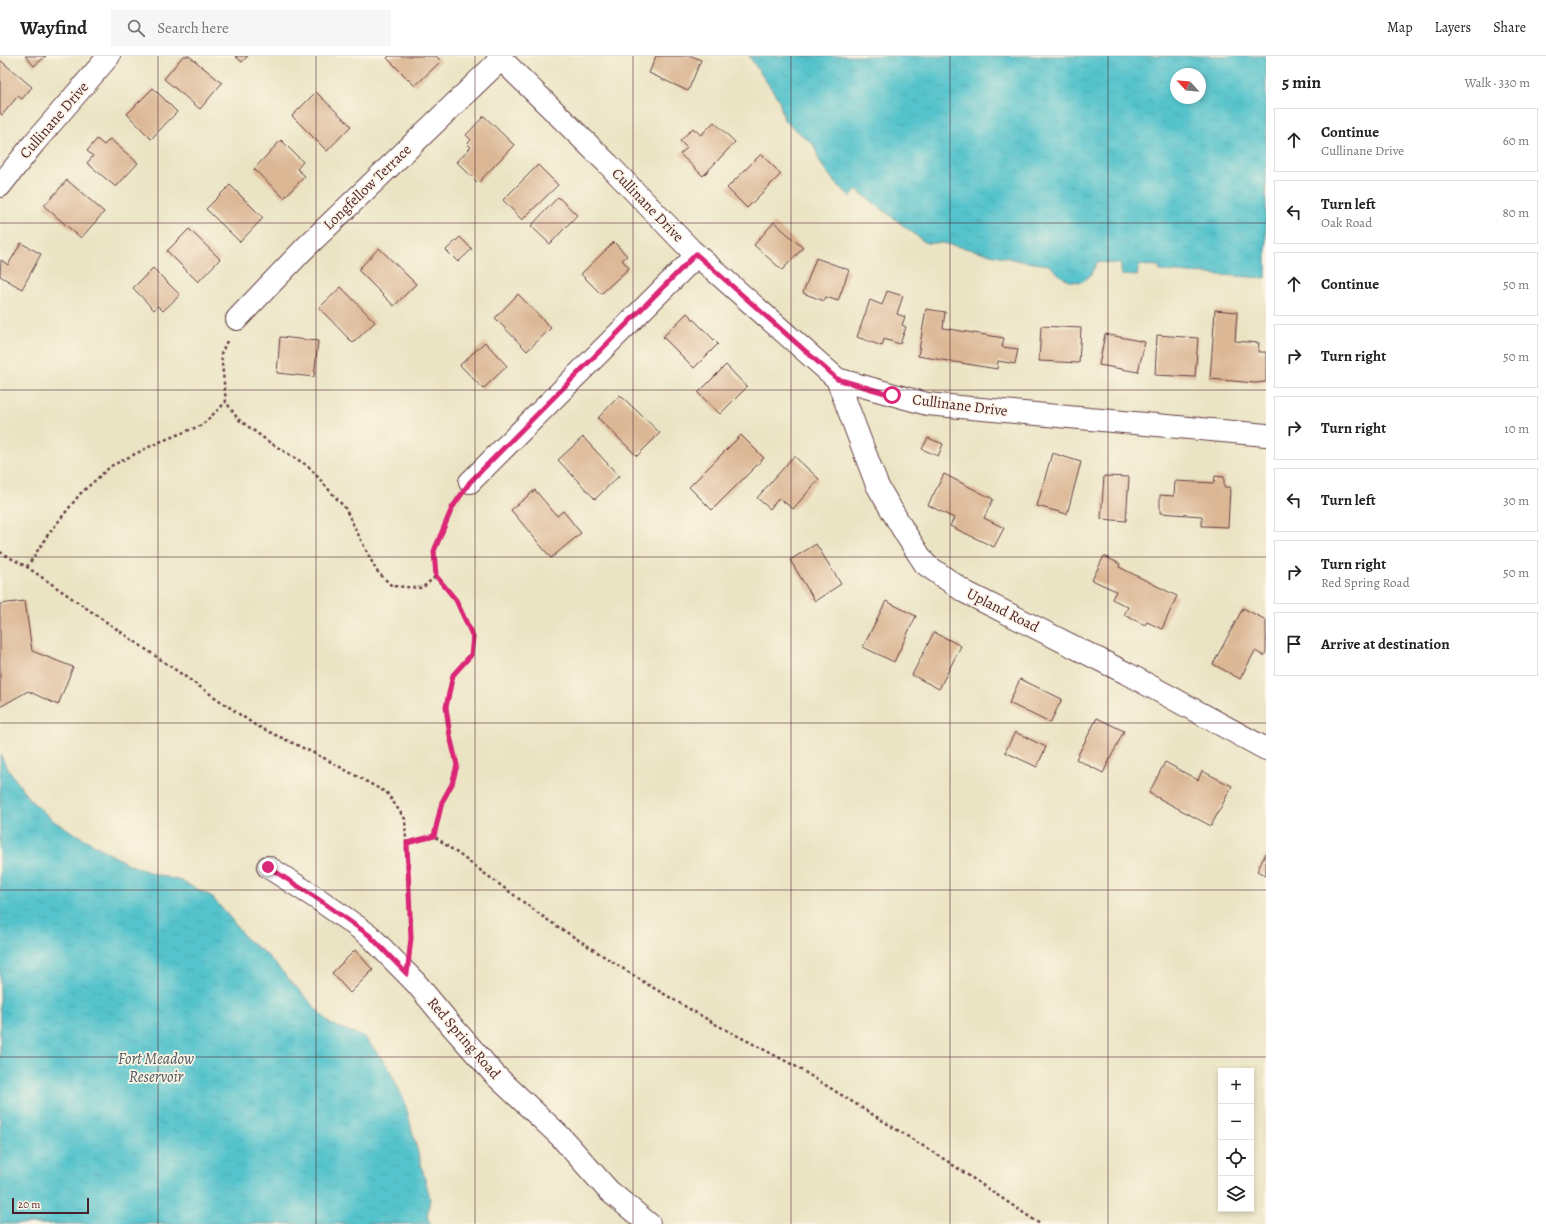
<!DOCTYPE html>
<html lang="en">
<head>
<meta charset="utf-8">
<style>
	:root { --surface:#fff; --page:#f6f6f6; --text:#222; --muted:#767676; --line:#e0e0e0 }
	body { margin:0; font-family:Alegreya,serif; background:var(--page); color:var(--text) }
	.controls { position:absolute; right:12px; bottom:12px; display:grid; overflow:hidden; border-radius:0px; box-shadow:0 2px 6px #0003 }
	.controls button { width:36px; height:36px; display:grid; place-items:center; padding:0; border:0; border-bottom:1px solid var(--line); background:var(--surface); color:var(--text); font:20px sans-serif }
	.compass { position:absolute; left:1170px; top:12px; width:36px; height:36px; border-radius:50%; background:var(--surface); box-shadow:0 2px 6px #0003; rotate:296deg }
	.scale { position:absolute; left:12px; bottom:10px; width:77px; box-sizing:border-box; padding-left:4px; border:2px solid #4a1f2b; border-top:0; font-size:11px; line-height:14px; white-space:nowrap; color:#4a1f2b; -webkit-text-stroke:3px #fcf5e5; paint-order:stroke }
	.stop { position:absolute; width:12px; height:12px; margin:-9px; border:3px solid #db2777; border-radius:50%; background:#fff }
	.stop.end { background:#db2777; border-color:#fff; box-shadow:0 1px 4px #0008 }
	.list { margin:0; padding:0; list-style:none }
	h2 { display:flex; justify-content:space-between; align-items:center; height:52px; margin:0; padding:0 16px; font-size:17px }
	h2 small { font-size:13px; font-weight:400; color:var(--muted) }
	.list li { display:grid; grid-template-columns:26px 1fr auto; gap:12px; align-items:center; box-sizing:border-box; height:64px; margin:0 8px 8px; padding:0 8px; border:1px solid var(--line); border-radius:0px }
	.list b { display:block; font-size:15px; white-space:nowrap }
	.list p { margin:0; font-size:13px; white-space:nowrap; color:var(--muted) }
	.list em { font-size:13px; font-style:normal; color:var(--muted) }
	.icon { flex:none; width:22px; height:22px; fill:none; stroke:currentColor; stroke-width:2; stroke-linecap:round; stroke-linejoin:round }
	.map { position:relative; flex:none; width:1266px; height:1168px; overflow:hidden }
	header { display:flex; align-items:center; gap:24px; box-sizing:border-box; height:56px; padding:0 20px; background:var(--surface); border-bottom:1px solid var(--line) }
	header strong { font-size:19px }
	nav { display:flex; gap:22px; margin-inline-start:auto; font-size:14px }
	.search { width:280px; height:36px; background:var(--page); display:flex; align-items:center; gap:10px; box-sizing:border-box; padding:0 14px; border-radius:0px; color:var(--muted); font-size:15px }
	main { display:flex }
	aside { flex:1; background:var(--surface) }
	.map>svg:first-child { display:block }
	.water { fill:url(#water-ripples); stroke:#50717c; fill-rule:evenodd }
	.building { fill:#dcb795 }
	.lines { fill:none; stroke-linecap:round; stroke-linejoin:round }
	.street-casing { stroke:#623d42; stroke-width:24 }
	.path { stroke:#623d42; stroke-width:2.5; stroke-dasharray:3 3; stroke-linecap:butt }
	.street { stroke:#fff; stroke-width:22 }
	.route { stroke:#db2777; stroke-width:5 }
	.grid { fill:none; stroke:#4a1f2b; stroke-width:1; stroke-opacity:0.55 }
	.labels { text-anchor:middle; stroke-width:3.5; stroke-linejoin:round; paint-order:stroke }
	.street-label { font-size:15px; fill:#4a1f2b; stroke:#fcf5e5 }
	.water-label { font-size:16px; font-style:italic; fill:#4e5863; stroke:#fcf5e5 }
</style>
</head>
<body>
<header>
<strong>Wayfind</strong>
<div class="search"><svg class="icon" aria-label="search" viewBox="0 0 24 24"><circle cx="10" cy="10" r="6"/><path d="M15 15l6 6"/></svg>Search here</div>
<nav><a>Map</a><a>Layers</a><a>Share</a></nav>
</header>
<main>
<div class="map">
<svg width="1266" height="1168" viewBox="0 0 1266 1168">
	<defs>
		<pattern id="water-ripples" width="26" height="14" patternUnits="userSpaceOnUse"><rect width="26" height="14" fill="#55c3cc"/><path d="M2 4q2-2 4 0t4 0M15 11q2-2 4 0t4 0" fill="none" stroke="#4ca7af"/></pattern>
	</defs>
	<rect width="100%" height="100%" fill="#fcf5e5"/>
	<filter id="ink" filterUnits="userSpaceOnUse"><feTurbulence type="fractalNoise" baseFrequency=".025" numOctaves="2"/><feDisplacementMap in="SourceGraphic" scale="8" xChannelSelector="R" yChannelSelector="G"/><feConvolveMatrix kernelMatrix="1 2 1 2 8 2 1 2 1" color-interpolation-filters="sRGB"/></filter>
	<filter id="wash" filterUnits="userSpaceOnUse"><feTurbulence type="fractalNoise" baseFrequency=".012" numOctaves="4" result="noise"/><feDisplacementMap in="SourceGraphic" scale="16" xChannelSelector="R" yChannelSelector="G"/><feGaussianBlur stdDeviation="0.9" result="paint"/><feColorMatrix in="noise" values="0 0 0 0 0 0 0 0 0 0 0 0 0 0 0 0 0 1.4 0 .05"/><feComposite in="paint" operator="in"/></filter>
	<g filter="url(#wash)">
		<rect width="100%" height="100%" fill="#ebe4c4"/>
		<path class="water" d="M749 0H1266V222L1160 215 1159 210 1139 209 1137 220 1121 219V208L1097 206 1090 220 1081 226 1070 225 1061 220 1049 209 1021 205 943 187H926L857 134 851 141 834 125 820 107 814 89 784 64 779 44ZM1176 18H1200V42H1176Z
			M0 698 6 710 29 743 55 766 128 808 154 818 181 825 211 840 232 864 246 883 266 898 330 968 364 981 387 1009 404 1044 430 1142 427 1161 431 1168H0Z"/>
		<g id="blocks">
			<path class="building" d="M25 0H46L34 10Z
				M183 0H189L222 27 200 53 164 23Z
				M235 0H248L242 6Z
				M389 0H436L441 5 415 30 387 2Z
				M656 0H692L701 4 688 35 649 17Z
				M0 4 32 31 22 43 18 40 2 59 0 57Z
				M153 32 177 56 151 83 127 58Z
				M316 36 351 70 327 95 292 60Z
				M484 60 514 89 478 127 457 106 471 91 467 88 471 84 466 79Z
				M714 66 735 86 703 120 680 98 687 92 680 85 693 72 701 79Z
				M97 83 104 89 110 83 138 107 116 131 87 107 93 100 87 95Z
				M281 84 303 106 297 113 305 120 284 142 254 113Z
				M761 98 781 118 747 152 727 132Z
				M538 109 558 129 522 164 503 144Z
				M67 124 104 156 81 182 44 150Z
				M230 129 263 162 240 186 206 153Z
				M558 141 577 159 550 188 531 170Z
				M774 166 803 192 782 214 754 189Z
				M189 173 220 203 198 226 167 195Z
				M460 181 472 193 458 206 446 194Z
				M614 186 627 200 622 204 629 212 601 238 581 218Z
				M21 187 41 198 22 233 0 220 1 204 8 209Z
				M379 192 416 228 394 250 358 214Z
				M816 202 849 214 838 245 826 241 824 245 803 237Z
				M153 212 180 239 163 255 158 250 154 254 133 232Z
				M341 231 375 266 353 287 319 252Z
				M887 235 903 240 897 258 905 261 902 269 906 271 900 288 884 283 882 290 857 281 870 244 882 249Z
				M518 238 551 272 527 295 495 262Z
				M926 253 945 256 943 272 1004 282 1002 291 1018 293 1015 308 998 305 997 313 918 300Z
				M1215 254 1237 256 1235 285 1259 287 1258 296H1266V326L1255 327 1210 323Z
				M687 257 718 288 694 312 663 281Z
				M1041 270 1081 272 1079 307 1039 305Z
				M1105 278 1145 286 1138 316 1099 309Z
				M1157 279 1198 282 1195 321 1155 319Z
				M280 281 318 285 314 321 277 317Z
				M485 286 507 310 483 333 460 309Z
				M726 309 747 331 720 358 698 337Z
				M620 339 660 377 637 400 598 362Z
				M741 379 764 402 712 454 689 431Z
				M583 381 619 420 595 443 558 404Z
				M928 382 943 388 938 400 922 393Z
				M1052 397 1081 406 1067 458 1037 450Z
				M794 400 819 423 793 453 779 442 770 453 757 442Z
				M944 418 993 443 984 462 1004 472 994 491 950 470 954 462 928 449Z
				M1104 420 1129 421 1126 465 1101 463Z
				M1215 420 1224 421V431H1230L1228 471 1202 470V460L1160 457V439L1174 440 1175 425 1214 427Z
				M535 434 557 460 563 455 581 477 551 502 511 454Z
				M816 488 841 528 815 545 790 504Z
				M1104 500 1120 508 1119 511 1177 540 1162 573 1147 566 1145 569 1124 559 1128 551 1112 543 1116 535 1092 524Z
				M25 545 32 595 73 611 58 649 28 635 0 651V548Z
				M886 545 916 560 894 606 863 591Z
				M1243 552 1266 564V596L1264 600 1255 595 1240 623 1213 608Z
				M934 576 961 590 939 633 912 619Z
				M1020 623 1062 643 1050 667 1009 647Z
				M1097 662 1124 675 1103 717 1076 703Z
				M1015 676 1046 691 1037 711 1005 696Z
				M1165 706 1198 724 1202 715 1232 730 1211 770 1149 737Z
				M1266 797V820L1257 815Z
				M355 894 373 914 350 937 332 917Z"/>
		</g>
	</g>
	<g filter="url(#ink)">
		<use href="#blocks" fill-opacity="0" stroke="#623d42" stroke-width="1"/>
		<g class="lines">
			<defs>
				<path id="street" d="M498 0 608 108 691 194 837 323 927 348 1266 379
					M0 130 34 87 109 0
					M237 263 305 192 501 3
					M837 323 877 429 905 477 925 508 965 536 1126 617 1266 693
					M470 426 697 199
					M268 811 318 843 369 879 416 927 450 968 495 1019 560 1080 609 1135 649 1168"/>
			</defs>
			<use href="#street" class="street-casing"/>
			<path class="path" d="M227 285 221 298 226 346 238 363 269 386 308 410 345 452 376 514 392 530 422 532 436 520
				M0 496 27 511 255 669 322 701 387 737 405 763 411 886
				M27 511 47 480 80 438 111 410 157 387 202 369 226 346
				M434 780 442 746 452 728 457 709 450 681 446 651 453 619 471 599 473 581 456 544 436 520 434 495 452 453 456 446
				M407 787 434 780 549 865 647 928 717 969 795 1010 947 1105 1040 1168"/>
			<use href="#street" class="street"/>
		</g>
	</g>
	<g class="lines" filter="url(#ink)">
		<path class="route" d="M268 811 318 843 369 879 407 918 411 882 407 787 434 780 442 746 452 728 457 709 450 680 446 651 453 619 471 599 473 581 456 544 436 520 434 495 452 452 470 426 696 198 837 323 892 339"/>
	</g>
	<path class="grid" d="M158 0V1168M316 0V1168M475 0V1168M633 0V1168M791 0V1168M950 0V1168M1108 0V1168M0 167H1266M0 334H1266M0 501H1266M0 667H1266M0 834H1266M0 1001H1266"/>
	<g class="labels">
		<g class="street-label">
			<text transform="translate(54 64) rotate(-49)" y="5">Cullinane Drive</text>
			<text transform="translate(367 131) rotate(-44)" y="5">Longfellow Terrace</text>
			<text transform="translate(648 149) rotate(46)" y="5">Cullinane Drive</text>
			<text transform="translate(960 349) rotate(7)" y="5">Cullinane Drive</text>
			<text transform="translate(1003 554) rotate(27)" y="5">Upland Road</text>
			<text transform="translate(464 982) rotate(49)" y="5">Red Spring Road</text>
		</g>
		<g class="water-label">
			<text x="156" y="1008">Fort Meadow<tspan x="156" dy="18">Reservoir</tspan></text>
		</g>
	</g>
</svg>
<div class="controls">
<button>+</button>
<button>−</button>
<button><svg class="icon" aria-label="locate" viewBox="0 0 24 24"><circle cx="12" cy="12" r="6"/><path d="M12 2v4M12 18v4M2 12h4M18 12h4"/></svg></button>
<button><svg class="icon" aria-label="layers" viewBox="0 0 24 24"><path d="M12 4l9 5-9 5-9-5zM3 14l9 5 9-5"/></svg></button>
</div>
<svg class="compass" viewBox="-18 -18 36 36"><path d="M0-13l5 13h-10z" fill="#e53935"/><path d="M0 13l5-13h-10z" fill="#767676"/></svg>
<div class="scale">20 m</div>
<div class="stop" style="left:892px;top:339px"></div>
<div class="stop end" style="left:268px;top:811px"></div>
</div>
<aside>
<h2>5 min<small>Walk · 330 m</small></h2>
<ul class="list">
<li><svg class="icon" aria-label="ahead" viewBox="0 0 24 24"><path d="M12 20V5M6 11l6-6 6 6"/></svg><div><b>Continue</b><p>Cullinane Drive</p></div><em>60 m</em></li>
<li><svg class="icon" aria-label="left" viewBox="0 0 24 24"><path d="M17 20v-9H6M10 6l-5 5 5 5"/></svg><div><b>Turn left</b><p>Oak Road</p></div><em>80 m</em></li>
<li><svg class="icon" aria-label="ahead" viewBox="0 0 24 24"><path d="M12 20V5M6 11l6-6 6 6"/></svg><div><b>Continue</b></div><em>50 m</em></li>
<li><svg class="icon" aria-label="right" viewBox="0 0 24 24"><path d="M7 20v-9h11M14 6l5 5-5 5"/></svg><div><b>Turn right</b></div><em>50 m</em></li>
<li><svg class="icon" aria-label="right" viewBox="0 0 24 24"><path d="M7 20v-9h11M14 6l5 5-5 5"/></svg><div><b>Turn right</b></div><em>10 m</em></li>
<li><svg class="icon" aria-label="left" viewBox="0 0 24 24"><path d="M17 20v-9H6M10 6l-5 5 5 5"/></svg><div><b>Turn left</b></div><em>30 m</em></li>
<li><svg class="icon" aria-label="right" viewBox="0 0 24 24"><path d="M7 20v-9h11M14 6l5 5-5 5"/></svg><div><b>Turn right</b><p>Red Spring Road</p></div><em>50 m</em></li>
<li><svg class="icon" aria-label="arrive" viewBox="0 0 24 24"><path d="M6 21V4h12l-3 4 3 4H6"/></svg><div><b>Arrive at destination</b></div></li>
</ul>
</aside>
</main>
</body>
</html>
